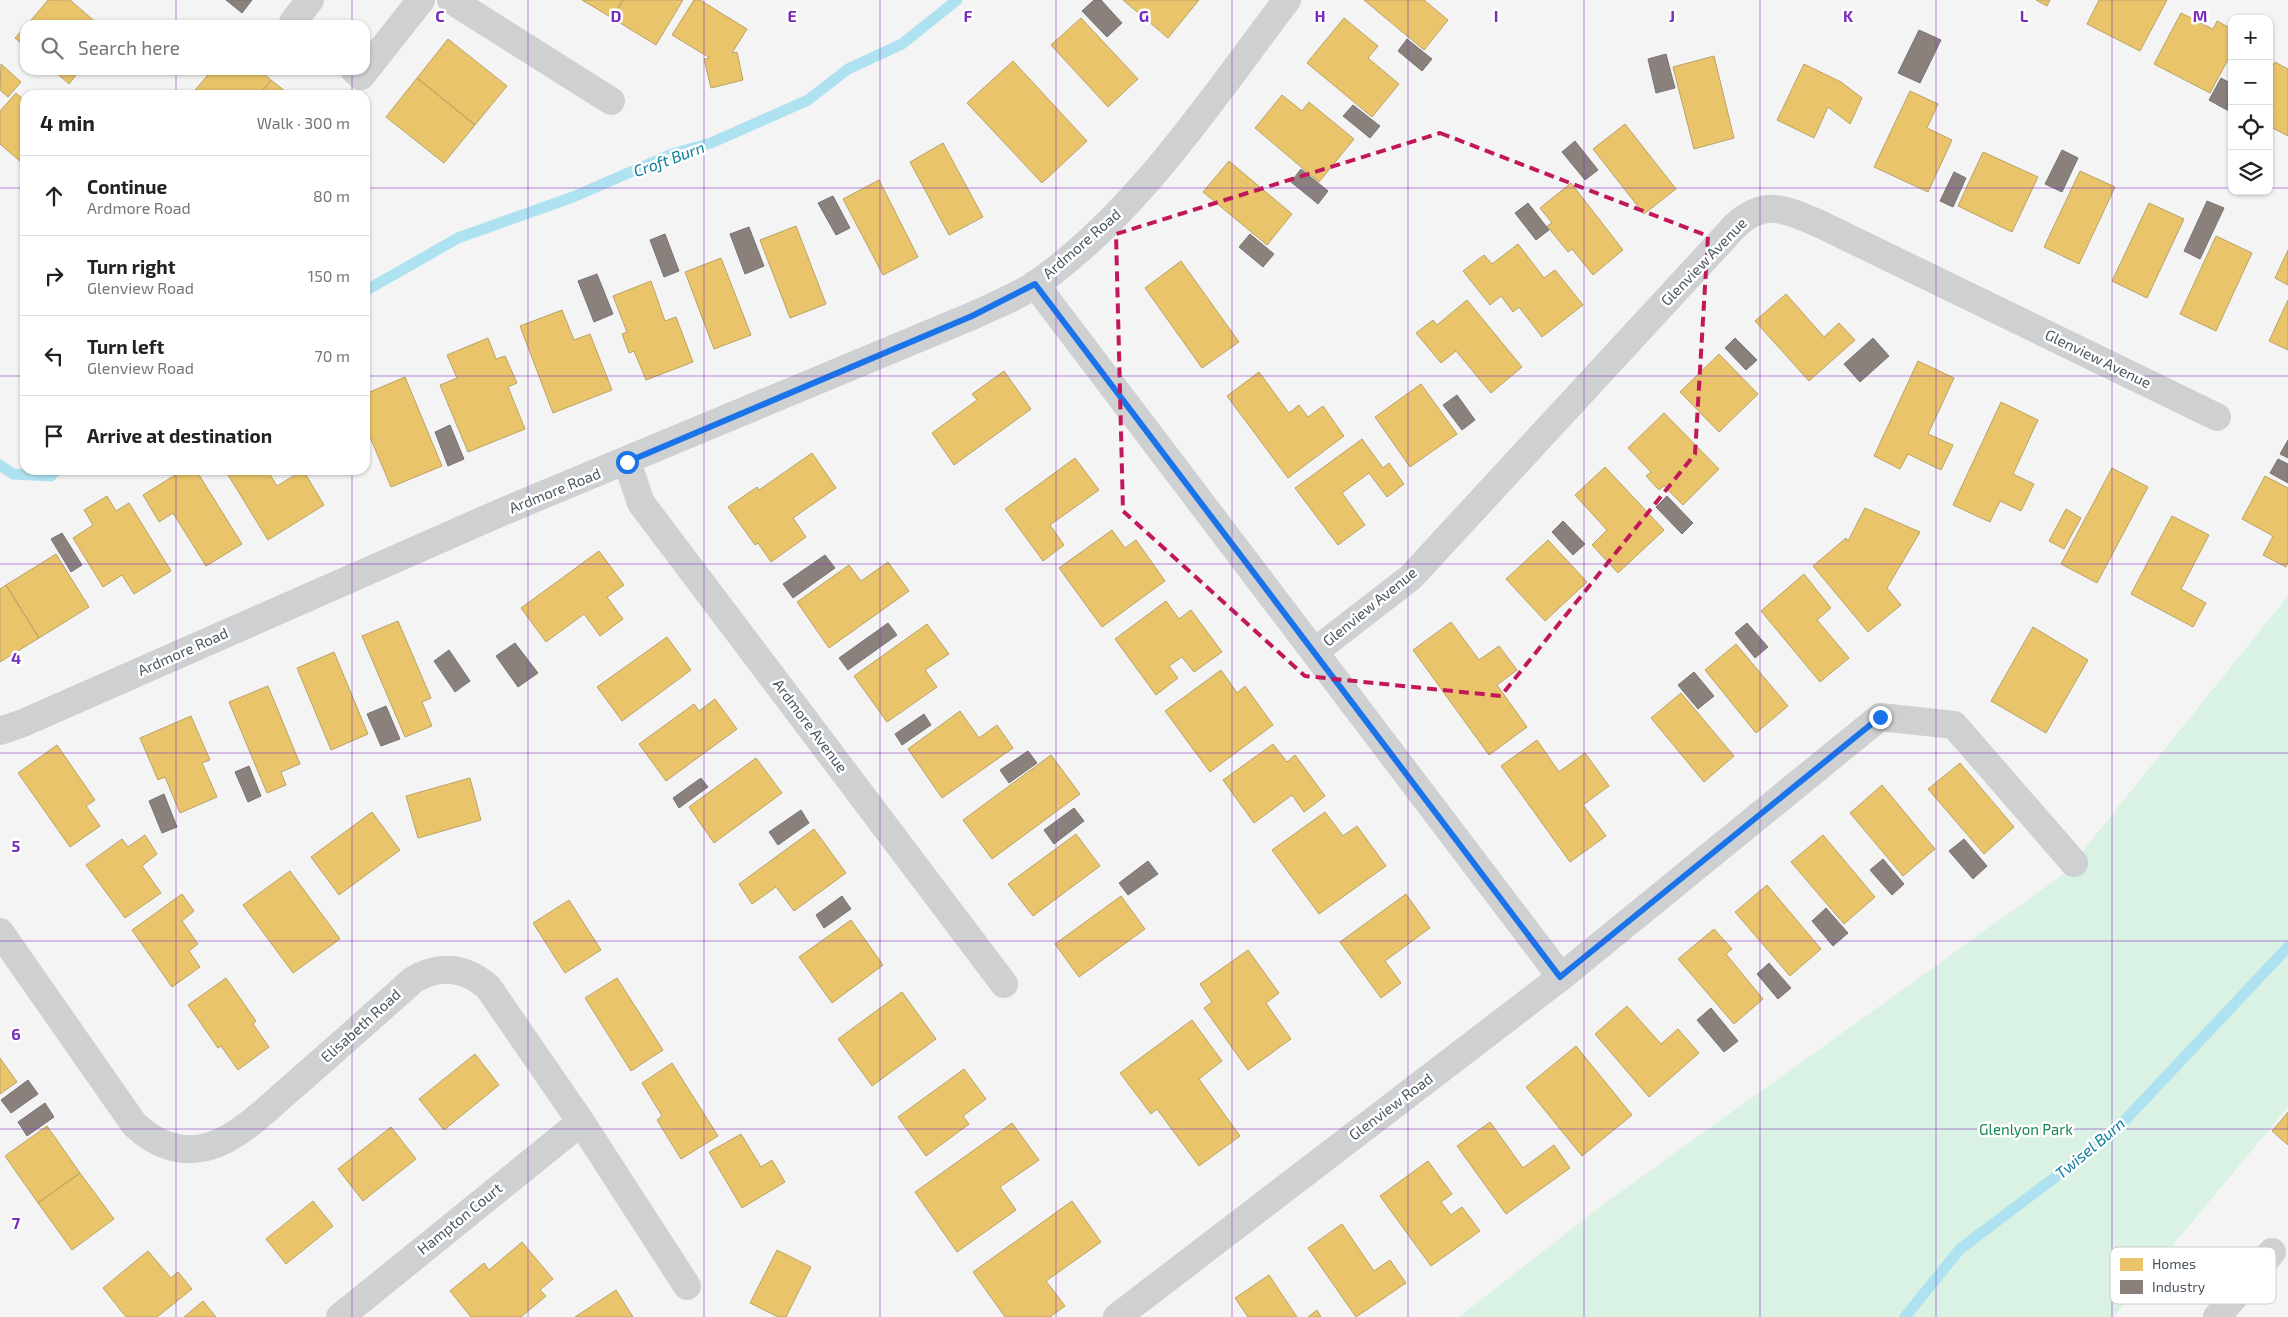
<!DOCTYPE html>
<html lang="en">
<head>
<meta charset="utf-8">
<style>
	:root { --surface:#fff; --page:#f6f6f6; --text:#222; --muted:#767676; --line:#e0e0e0 }
	body { margin:0; font-family:"Exo 2",sans-serif; background:var(--page); color:var(--text) }
	.controls { position:absolute; right:15px; top:15px; display:grid; overflow:hidden; border-radius:10px; box-shadow:0 1px 4px #0004 }
	.controls button { width:45px; height:45px; display:grid; place-items:center; padding:0; border:0; border-bottom:1px solid var(--line); background:var(--surface); color:var(--text); font:25px sans-serif }
	.stop { position:absolute; width:15px; height:15px; margin:-11px; border:4px solid #1a73e8; border-radius:50%; background:#fff }
	.stop.end { background:#1a73e8; border-color:#fff; box-shadow:0 1px 5px #0008 }
	.list { margin:0; padding:0; list-style:none }
	h2 { display:flex; justify-content:space-between; align-items:center; height:65px; margin:0; padding:0 20px; font-size:21px }
	h2 small { font-size:16px; font-weight:400; color:var(--muted) }
	.list li { display:grid; grid-template-columns:32px 1fr auto; gap:15px; align-items:center; box-sizing:border-box; height:80px; padding:0 20px; border-top:1px solid var(--line) }
	.list b { display:block; font-size:19px; white-space:nowrap }
	.list p { margin:0; font-size:16px; white-space:nowrap; color:var(--muted) }
	.list em { font-size:16px; font-style:normal; color:var(--muted) }
	.icon { flex:none; width:28px; height:28px; fill:none; stroke:currentColor; stroke-width:2; stroke-linecap:round; stroke-linejoin:round }
	.map { position:relative; flex:none; width:2288px; height:1317px; overflow:hidden }
	.search { position:absolute; background:var(--surface); box-shadow:0 1px 4px #0004; left:20px; top:20px; width:350px; height:55px; display:flex; align-items:center; gap:12px; box-sizing:border-box; padding:0 18px; border-radius:15px; color:var(--muted); font-size:19px }
	.panel { position:absolute; background:var(--surface); box-shadow:0 1px 4px #0004; left:20px; top:90px; width:350px; height:385px; border-radius:15px }
	.map>svg:first-child { display:block }
	.green { fill:#d9f2e3 }
	.homes { fill:#e9c46a; stroke:#b9a367 }
	.industry { fill:#8a817c; stroke:#777474 }
	.lines { fill:none; stroke-linecap:round; stroke-linejoin:round }
	.stream { stroke:#aee2f0; stroke-width:11 }
	.minor { stroke:#ced0d2; stroke-width:28 }
	.route { stroke:#1a73e8; stroke-width:6 }
	.marked { fill:none; stroke:#c2185b; stroke-width:4; stroke-dasharray:10 6; stroke-linejoin:round }
	.grid { fill:none; stroke:#7b2cbf; stroke-width:1; stroke-opacity:0.55 }
	.labels { text-anchor:middle; stroke-width:5; stroke-linejoin:round; paint-order:stroke }
	.street-label { font-size:15px; fill:#4a5661; stroke:#fff }
	.park-label { font-size:15px; fill:#17864f; stroke:#fff }
	.water-label { font-size:16px; font-style:italic; fill:#0c7c9b; stroke:#fff }
	.key { fill:#fff; stroke:#c9ccd0; stroke-width:1 }
	.key-label { font-size:14px; fill:#4a5661 }
	.grid-label { font-size:16px; text-anchor:middle; font-weight:bold; fill:#7b2cbf; stroke:#fff; stroke-width:5; stroke-linejoin:round; paint-order:stroke }
</style>
</head>
<body>
<div class="map">
<svg width="2288" height="1317" viewBox="0 0 2288 1317">
	<rect width="100%" height="100%" fill="#f4f4f4"/>
	<path class="green" d="M2288 596V1107L2113 1317H1459L1597 1209 2065 873Z"/>
	<path class="homes" d="M48 0H70L99 25H27Z
		M582 0H623L612 18Z
		M623 0H683L656 45 612 18Z
		M694 0H700L747 29 732 53 737 52 743 80 711 88 704 59 710 58 672 35Z
		M1123 0H1199L1168 38Z
		M1364 0H1424L1448 20 1424 50Z
		M2036 0H2050L2047 6Z
		M2099 0H2167L2140 51 2087 24Z
		M2181 13 2213 29 2217 21 2232 29V52L2210 93 2154 64Z
		M1081 18 1138 79 1108 107 1051 45Z
		M1344 18 1378 46 1368 58 1399 84 1372 117 1307 63Z
		M25 27V46L15 38Z
		M448 39 507 86 475 125 417 78Z
		M1714 56 1734 138 1694 149 1673 67Z
		M1013 61 1087 141 1042 183 967 103Z
		M2275 62 2288 69V136L2269 126V72Z
		M1 64 21 82 8 97 0 90Z
		M1804 64 1841 82 1862 98 1850 124 1828 107 1814 138 1777 120Z
		M53 70H80L69 84Z
		M212 70H260L271 80 259 95H191Z
		M417 78 475 125 444 163 386 117Z
		M271 80 290 95H259Z
		M1910 91 1938 104 1927 128 1952 140 1928 192 1874 167Z
		M16 93 25 101V157L21 162 0 144V111Z
		M1282 95 1302 111 1309 102 1354 139 1319 182 1255 128Z
		M1625 124 1676 189 1644 214 1593 149Z
		M943 143 983 217 949 235 910 162Z
		M1983 152 2038 177 2012 232 1958 206Z
		M1229 161 1292 214 1267 245 1203 192Z
		M2080 171 2115 187 2079 264 2044 247Z
		M879 180 918 257 883 275 843 199Z
		M1571 183 1623 250 1593 275 1572 249 1568 252 1547 226 1552 223 1540 208Z
		M2149 203 2184 219 2147 298 2112 281Z
		M796 226 826 304 790 318 760 240Z
		M2216 236 2252 253 2216 331 2180 314Z
		M1518 244 1544 278 1555 270 1583 305 1542 337 1519 307 1513 312 1501 296 1490 305 1463 271 1484 255 1492 264Z
		M2288 250V285L2275 278Z
		M721 258 751 335 714 349 685 272Z
		M1181 261 1239 342 1202 368 1145 288Z
		M651 281 665 321 676 317 693 362 646 380 634 351 629 353 622 334 627 332 613 296Z
		M1786 294 1824 337 1839 323 1855 340 1809 381 1755 321Z
		M1467 300 1522 367 1491 393 1456 351 1441 363 1416 333 1433 320 1437 325Z
		M2288 300V350L2269 341Z
		M562 310 574 340 590 334 612 390 553 413 520 326Z
		M488 338 496 359 505 356 517 383 508 387 525 429 468 452 440 385 457 378 447 355Z
		M1719 354 1758 394 1719 432 1680 392Z
		M1918 361 1954 378 1928 434 1953 445 1941 470 1908 454 1900 469 1874 456Z
		M1004 371 1031 409 954 465 932 433 977 400 972 394Z
		M1259 372 1289 413 1299 405 1308 417 1323 406 1344 436 1288 478 1227 396Z
		M405 377 442 466 391 487 365 425V394Z
		M1421 384 1457 434 1410 467 1375 417Z
		M2001 402 2038 420 2013 474 2034 484 2021 511 2000 501 1990 522 1953 505Z
		M1664 413 1719 469 1683 505 1664 486 1659 490 1646 476 1651 472 1628 448Z
		M1362 439 1383 468 1389 463 1404 484 1387 497 1369 473 1342 493 1365 525 1338 545 1295 488Z
		M812 453 836 488 793 518 806 537 771 562 758 543 755 545 728 507 757 487 759 490Z
		M1075 458 1099 490 1050 525 1064 545 1043 561 1005 509Z
		M1605 467 1664 530 1618 573 1592 545 1607 530 1575 495Z
		M2112 468 2148 487 2097 583 2061 564Z
		M183 470H196L242 544 206 566 173 513 159 522 143 495Z
		M225 470H267L277 486 303 470 324 505 268 540Z
		M2265 476 2288 488V562L2286 567 2263 555 2273 536 2242 519Z
		M107 496 116 511 129 503 171 571 134 594 122 575 103 587 73 538 93 525 84 510Z
		M1865 508 1920 532 1887 588 1901 605 1868 632 1813 566 1846 538 1848 541Z
		M2066 509 2081 518 2064 549 2049 541Z
		M2172 516 2209 535 2181 589 2206 603 2193 627 2131 594Z
		M1112 530 1125 548 1136 540 1165 581 1102 627 1059 568Z
		M1548 540 1587 582 1545 621 1506 579Z
		M599 551 624 585 607 597 623 619 600 636 584 614 546 642 521 608Z
		M56 554 89 607 39 638 6 585Z
		M888 562 909 591 829 648 797 602 849 565 861 581Z
		M1804 574 1831 608 1817 620 1849 658 1820 682 1761 611Z
		M6 585 39 638 0 662V589Z
		M1166 601 1179 619 1191 610 1222 652 1194 672 1182 657 1169 666 1178 678 1156 695 1115 639Z
		M398 621 431 698 422 702 432 726 405 737 362 636Z
		M1451 622 1479 660 1499 646 1517 670 1497 685 1527 727 1489 755 1413 650Z
		M927 624 949 654 925 670 937 687 887 722 854 676Z
		M2033 627 2088 660 2046 733 1991 701Z
		M667 637 691 670 622 721 597 687Z
		M1736 644 1788 706 1756 733 1705 670Z
		M334 652 368 734 331 750 297 668Z
		M1221 670 1237 693 1245 686 1273 725 1210 772 1165 711Z
		M268 686 300 764 281 772 286 785 267 793 229 702Z
		M1681 693 1734 756 1704 782 1651 718Z
		M715 699 737 729 666 781 639 744 694 704 699 711Z
		M960 711 979 738 997 725 1013 748 942 798 908 749Z
		M191 716 210 760 202 763 217 797 180 813 165 777 158 780 140 738Z
		M1537 740 1559 772 1585 753 1609 786 1583 805 1606 836 1570 862 1501 766Z
		M1273 744 1287 762 1295 755 1325 796 1304 812 1292 795 1254 823 1223 780Z
		M57 745 95 800 86 806 100 826 70 847 18 773Z
		M1051 755 1080 794 992 859 963 820Z
		M756 758 782 793 714 843 689 807Z
		M1960 763 2014 827 1984 854 1928 789Z
		M470 778 481 820 418 838 406 796Z
		M1882 785 1935 849 1903 876 1850 813Z
		M372 812 400 850 339 895 311 857Z
		M1325 812 1343 836 1357 826 1386 866 1319 914 1272 850Z
		M814 829 846 873 794 911 776 887 752 904 739 884Z
		M1076 834 1100 866 1033 916 1008 884Z
		M145 835 157 854 142 866 161 893 125 918 86 865 122 839 128 847Z
		M1823 835 1875 897 1844 924 1791 862Z
		M290 871 340 939 293 973 243 905Z
		M1767 885 1821 949 1790 976 1735 912Z
		M182 894 194 911 182 921 198 944 189 951 200 967 172 987 132 930Z
		M1406 894 1430 928 1385 961 1401 983 1381 998 1340 942Z
		M1121 896 1145 929 1079 977 1055 944Z
		M569 900 601 950 565 973 533 923Z
		M851 920 883 965 832 1003 799 957Z
		M1714 929 1732 949 1726 954 1763 999 1734 1024 1678 959Z
		M1248 950 1279 993 1266 1003 1291 1039 1248 1070 1204 1008 1212 1002 1200 984Z
		M226 978 256 1021 253 1024 269 1047 238 1070 221 1046 218 1048 188 1005Z
		M617 978 663 1050 631 1071 585 998Z
		M902 992 936 1039 872 1086 838 1039Z
		M1627 1006 1661 1044 1678 1029 1699 1053 1649 1097 1595 1034Z
		M1192 1020 1222 1061 1199 1079 1240 1136 1199 1166 1157 1109 1151 1114 1120 1073Z
		M1576 1046 1632 1115 1582 1156 1526 1087Z
		M475 1054 499 1085 444 1130 419 1099Z
		M0 1058 17 1082 0 1094Z
		M672 1063 718 1136 681 1159 657 1120 662 1116 642 1083Z
		M964 1069 986 1099 963 1116 969 1124 926 1156 898 1117Z
		M2288 1112V1145L2272 1131Z
		M1490 1122 1523 1168 1554 1145 1570 1168 1506 1214 1457 1146Z
		M1012 1123 1039 1160 1000 1187 1016 1210 957 1252 915 1192Z
		M47 1126 80 1173 38 1203 5 1156Z
		M391 1127 416 1159 363 1201 338 1169Z
		M741 1134 761 1167 772 1160 785 1182 742 1208 709 1152Z
		M1428 1161 1452 1194 1441 1202 1451 1215 1462 1207 1480 1231 1431 1266 1380 1196Z
		M80 1173 114 1219 72 1250 38 1203Z
		M313 1201 333 1226 286 1264 266 1239Z
		M1072 1201 1101 1242 1046 1281 1065 1306 1050 1317H1005L973 1272Z
		M1342 1224 1374 1271 1390 1260 1406 1283 1356 1317 1308 1248Z
		M522 1242 553 1279 540 1290 546 1296 521 1317H471L450 1291 484 1263 489 1270Z
		M777 1250 811 1267 786 1317H778L750 1303Z
		M148 1251 171 1278 178 1272 192 1289 157 1317H126L103 1288Z
		M1269 1275 1297 1317H1248L1235 1298Z
		M616 1290 633 1317H575Z
		M203 1301 216 1317H184Z
		M1317 1310 1321 1317H1308Z"/>
	<path class="industry" d="M226 0H252L242 13Z
		M1094 0H1101L1122 23 1107 37 1082 11Z
		M1919 30 1941 40 1920 83 1898 73Z
		M1407 39 1432 59 1422 71 1398 51Z
		M1666 54 1675 88 1656 93 1648 59Z
		M2221 78 2232 84V97L2225 109 2209 100Z
		M2232 97V112L2225 109Z
		M1353 105 1380 126 1370 138 1343 116Z
		M1575 141 1598 170 1585 180 1562 152Z
		M2062 150 2078 158 2062 192 2045 184Z
		M1301 169 1328 191 1318 204 1291 182Z
		M1954 172 1966 178 1953 207 1940 201Z
		M833 196 850 228 836 235 818 203Z
		M2207 201 2224 208 2200 259 2184 251Z
		M1528 203 1549 230 1536 240 1515 213Z
		M749 227 764 266 745 274 730 234Z
		M665 234 679 271 664 277 650 240Z
		M1250 234 1274 254 1263 267 1239 247Z
		M597 274 613 314 594 322 578 281Z
		M1735 338 1757 360 1746 370 1725 348Z
		M1873 338 1889 356 1860 382 1844 364Z
		M1457 395 1475 420 1462 430 1443 405Z
		M450 425 464 459 448 466 435 432Z
		M2288 440V458L2280 454Z
		M2278 459 2288 464V483L2270 473Z
		M1667 496 1693 523 1682 534 1656 507Z
		M1563 521 1585 544 1573 555 1552 532Z
		M62 533 82 565 71 572 51 539Z
		M825 555 835 568 793 598 783 584Z
		M888 623 897 635 848 670 839 658Z
		M1747 623 1768 647 1755 658 1735 633Z
		M515 643 538 673 518 687 496 656Z
		M449 650 470 681 455 692 434 661Z
		M1694 672 1714 696 1698 709 1678 685Z
		M386 706 400 739 381 746 367 714Z
		M924 714 931 725 902 745 895 734Z
		M1028 751 1037 763 1009 783 1000 770Z
		M249 766 261 796 248 802 235 772Z
		M701 778 708 787 679 808 673 798Z
		M164 794 177 827 162 833 149 801Z
		M1074 808 1084 821 1054 844 1044 830Z
		M801 810 809 823 778 845 769 832Z
		M1964 839 1987 866 1973 879 1949 851Z
		M1883 859 1904 884 1892 895 1870 870Z
		M1148 861 1158 874 1128 895 1119 883Z
		M842 896 851 909 824 928 816 915Z
		M1826 908 1848 933 1833 946 1812 921Z
		M1769 963 1791 988 1778 999 1757 974Z
		M1711 1008 1738 1041 1724 1052 1697 1020Z
		M28 1080 38 1094 11 1113 1 1100Z
		M45 1103 54 1117 27 1136 18 1122Z"/>
	<g class="lines">
		<path class="stream" d="M365 291 458 238 573 197 672 154 711 143 808 100 848 69 902 44 957 0
			M0 465 13 474 51 476 56 470
			M1905 1317 1960 1249 2111 1135 2288 947"/>
		<path class="minor" d="M451 0 611 101
			M297 25 293 22 310 0
			M354 70 361 76 421 0
			M1035 284 1561 977
			M627 462 641 503 1004 984
			M1314 652 1411 577 1736 225C1766 198 1787 210 1820 224L2217 417
			M0 731 23 723 502 512 972 316C993 306 1017 297 1036 284 1137 214 1213 97 1287 0
			M0 932 134 1124C155 1144 181 1155 210 1146 238 1138 268 1108 290 1089 331 1053 372 1017 413 980 440 964 465 967 488 987L581 1122 687 1286
			M340 1317 581 1122
			M1117 1317 1561 977 1880 717 1954 725 2074 863
			M2217 1317 2272 1252"/>
	</g>
	<g class="lines">
		<path class="route" d="M627 462 972 316 1035 284 1560 977 1880 717"/>
	</g>
	<path class="marked" d="M1440 133 1708 236 1695 454 1501 696 1305 676 1123 511 1116 234Z"/>
	<path class="grid" d="M176 0V25M352 0V25M528 0V1317M704 0V1317M880 0V1317M1056 0V1317M1232 0V1317M1408 0V1317M1584 0V1317M1760 0V1317M1936 0V1317M2112 0V1317M176 70V95M352 70V95M0 188H25M365 188H2232M2269 188H2288M0 376H25M365 376H2288M176 470V1317M352 470V1317M0 564H2288M0 753H2288M0 941H2288M0 1129H2288"/>
	<g class="labels">
		<g class="street-label">
			<text transform="translate(1082 244) rotate(-41)" y="5">Ardmore Road</text>
			<text transform="translate(1704 262) rotate(-46)" y="5">Glenview Avenue</text>
			<text transform="translate(2098 359) rotate(26)" y="5">Glenview Avenue</text>
			<text transform="translate(555 491) rotate(-22)" y="5">Ardmore Road</text>
			<text transform="translate(1370 607) rotate(-39)" y="5">Glenview Avenue</text>
			<text transform="translate(183 652) rotate(-24)" y="5">Ardmore Road</text>
			<text transform="translate(810 726) rotate(53)" y="5">Ardmore Avenue</text>
			<text transform="translate(361 1026) rotate(-42)" y="5">Elisabeth Road</text>
			<text transform="translate(1391 1107) rotate(-37)" y="5">Glenview Road</text>
			<text transform="translate(460 1219) rotate(-39)" y="5">Hampton Court</text>
		</g>
		<g class="park-label">
			<text x="2026" y="1135">Glenlyon Park</text>
		</g>
		<g class="water-label">
			<text transform="translate(669 159) rotate(-20)" y="6">Croft Burn</text>
			<text transform="translate(2090 1148) rotate(-40)" y="6">Twisel Burn</text>
		</g>
	</g>
	<rect x="2110" y="1247" width="166" height="57" rx="8" class="key"/>
	<rect x="2120" y="1258" width="23" height="13" fill="#e9c46a"/>
	<rect x="2120" y="1280" width="23" height="14" fill="#8a817c"/>
	<g class="key-label">
		<text x="2152" y="1269">Homes</text>
		<text x="2152" y="1292">Industry</text>
	</g>
	<g class="grid-label">
		<text x="440" y="22">C</text>
		<text x="616" y="22">D</text>
		<text x="792" y="22">E</text>
		<text x="968" y="22">F</text>
		<text x="1144" y="22">G</text>
		<text x="1320" y="22">H</text>
		<text x="1496" y="22">I</text>
		<text x="1672" y="22">J</text>
		<text x="1848" y="22">K</text>
		<text x="2024" y="22">L</text>
		<text x="2200" y="22">M</text>
		<text x="16" y="664">4</text>
		<text x="16" y="852">5</text>
		<text x="16" y="1040">6</text>
		<text x="16" y="1229">7</text>
	</g>
</svg>
<div class="controls">
<button>+</button>
<button>−</button>
<button><svg class="icon" aria-label="locate" viewBox="0 0 24 24"><circle cx="12" cy="12" r="6"/><path d="M12 2v4M12 18v4M2 12h4M18 12h4"/></svg></button>
<button><svg class="icon" aria-label="layers" viewBox="0 0 24 24"><path d="M12 4l9 5-9 5-9-5zM3 14l9 5 9-5"/></svg></button>
</div>
<div class="stop" style="left:627px;top:462px"></div>
<div class="stop end" style="left:1880px;top:717px"></div>
<div class="search"><svg class="icon" aria-label="search" viewBox="0 0 24 24"><circle cx="10" cy="10" r="6"/><path d="M15 15l6 6"/></svg>Search here</div>
<section class="panel">
<h2>4 min<small>Walk · 300 m</small></h2>
<ul class="list">
<li><svg class="icon" aria-label="ahead" viewBox="0 0 24 24"><path d="M12 20V5M6 11l6-6 6 6"/></svg><div><b>Continue</b><p>Ardmore Road</p></div><em>80 m</em></li>
<li><svg class="icon" aria-label="right" viewBox="0 0 24 24"><path d="M7 20v-9h11M14 6l5 5-5 5"/></svg><div><b>Turn right</b><p>Glenview Road</p></div><em>150 m</em></li>
<li><svg class="icon" aria-label="left" viewBox="0 0 24 24"><path d="M17 20v-9H6M10 6l-5 5 5 5"/></svg><div><b>Turn left</b><p>Glenview Road</p></div><em>70 m</em></li>
<li><svg class="icon" aria-label="arrive" viewBox="0 0 24 24"><path d="M6 21V4h12l-3 4 3 4H6"/></svg><div><b>Arrive at destination</b></div></li>
</ul>
</section>
</div>
</body>
</html>
